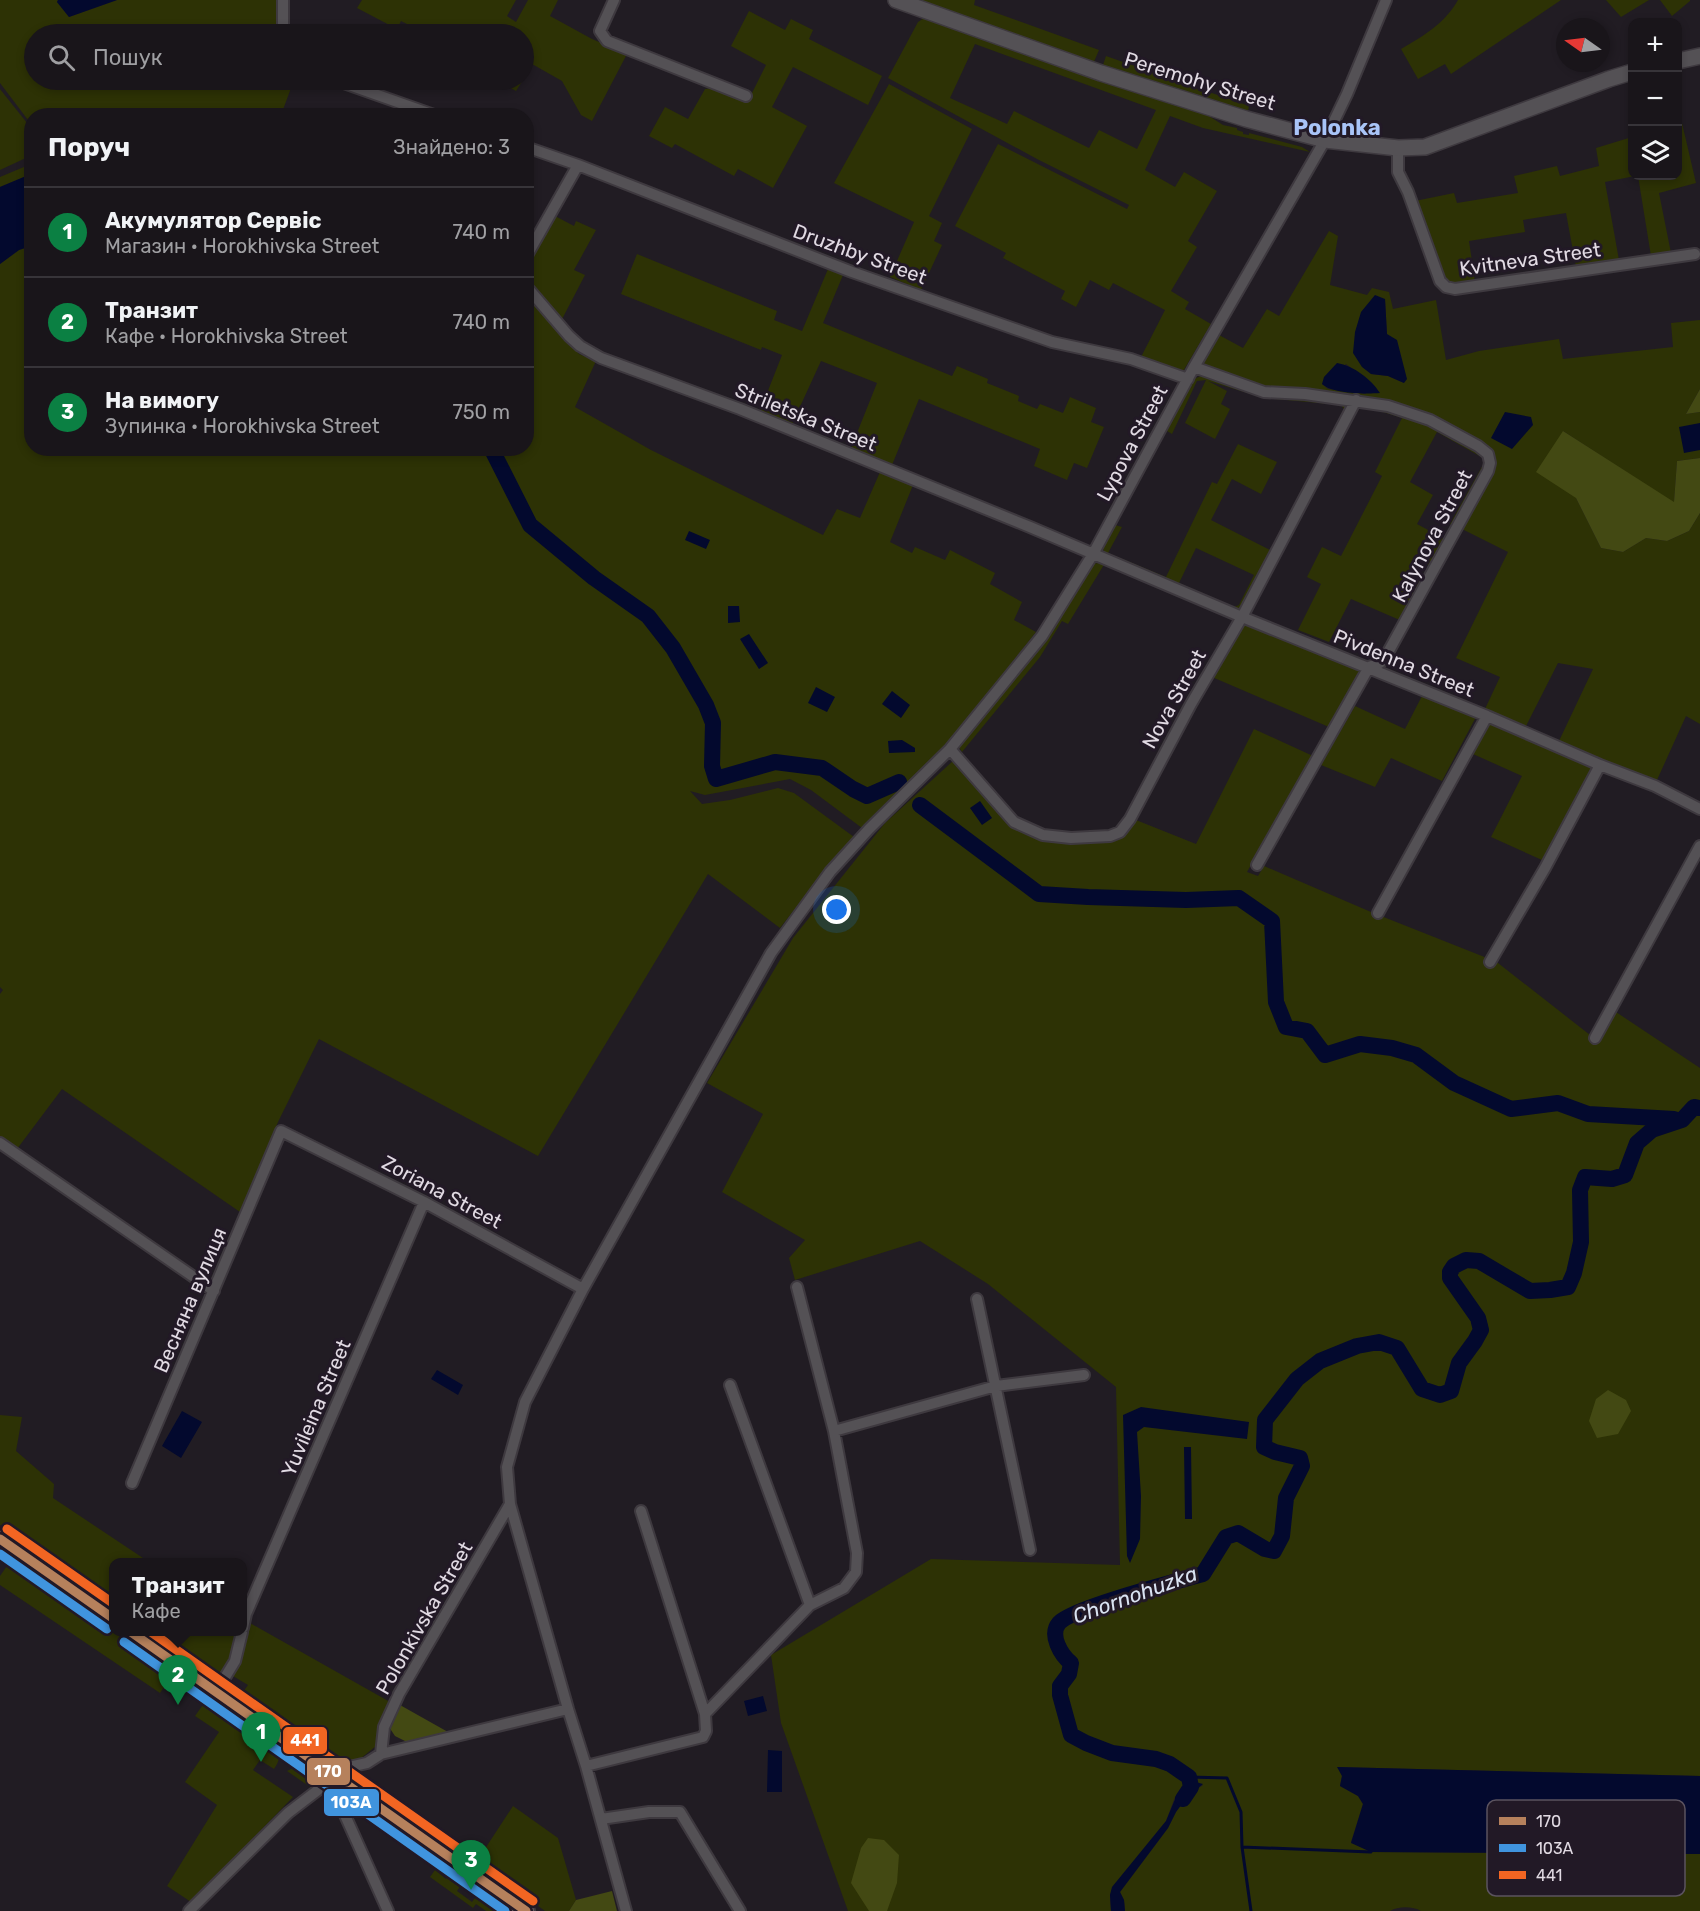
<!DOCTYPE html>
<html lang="uk">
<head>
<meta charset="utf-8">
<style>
	:root { --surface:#19151a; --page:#262227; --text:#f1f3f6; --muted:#9f9fa2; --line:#373439; --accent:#0b8043 }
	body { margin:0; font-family:Rubik,sans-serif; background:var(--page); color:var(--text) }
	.controls { position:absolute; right:18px; top:18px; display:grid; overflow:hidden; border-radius:12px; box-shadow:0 3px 9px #0003 }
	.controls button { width:54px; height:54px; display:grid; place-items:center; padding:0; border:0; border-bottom:2px solid var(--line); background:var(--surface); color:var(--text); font:30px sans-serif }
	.compass { position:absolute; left:1556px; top:18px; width:54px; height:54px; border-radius:50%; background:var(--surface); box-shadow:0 3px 9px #0003; rotate:284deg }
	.you { position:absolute; left:837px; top:910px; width:21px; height:21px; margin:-15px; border:4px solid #fff; border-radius:50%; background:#1a73e8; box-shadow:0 0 0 9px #1a73e833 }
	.badge { display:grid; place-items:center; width:39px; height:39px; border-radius:50%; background:var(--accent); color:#fff; font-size:20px; font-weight:700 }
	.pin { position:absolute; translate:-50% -50px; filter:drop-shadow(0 2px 3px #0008) }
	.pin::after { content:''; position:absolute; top:32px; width:21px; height:18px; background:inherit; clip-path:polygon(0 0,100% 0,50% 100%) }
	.popup { position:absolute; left:109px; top:1558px; width:138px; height:78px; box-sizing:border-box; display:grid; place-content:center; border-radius:12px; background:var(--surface); filter:drop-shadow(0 2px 4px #0005); font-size:20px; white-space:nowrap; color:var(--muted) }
	.popup b { font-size:22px; color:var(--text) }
	.popup::after { content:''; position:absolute; left:50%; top:100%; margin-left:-12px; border:12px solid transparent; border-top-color:var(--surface) }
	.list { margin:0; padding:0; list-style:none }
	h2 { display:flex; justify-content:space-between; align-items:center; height:78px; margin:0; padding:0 24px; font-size:26px }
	h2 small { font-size:20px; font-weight:400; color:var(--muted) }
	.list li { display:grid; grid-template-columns:39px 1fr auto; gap:18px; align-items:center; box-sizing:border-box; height:90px; padding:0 24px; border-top:2px solid var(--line) }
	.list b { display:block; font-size:22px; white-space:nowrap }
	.list p { margin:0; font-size:20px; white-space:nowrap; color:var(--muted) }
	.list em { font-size:20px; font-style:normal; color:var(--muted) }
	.icon { flex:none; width:33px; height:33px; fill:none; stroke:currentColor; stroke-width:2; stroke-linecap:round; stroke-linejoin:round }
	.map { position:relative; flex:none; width:1700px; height:1911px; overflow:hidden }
	.search { position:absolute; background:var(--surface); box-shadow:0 3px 9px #0003; left:24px; top:24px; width:510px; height:66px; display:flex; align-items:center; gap:15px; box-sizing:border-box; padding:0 21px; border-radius:33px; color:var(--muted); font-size:22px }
	.panel { position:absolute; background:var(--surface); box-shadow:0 3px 9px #0003; left:24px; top:108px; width:510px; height:348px; border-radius:24px }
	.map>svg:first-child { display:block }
	.green { fill:#2d3205; fill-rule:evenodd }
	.forest { fill:#434913 }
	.water { fill:#03092e }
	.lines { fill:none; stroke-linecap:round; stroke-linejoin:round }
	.stream { stroke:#03092e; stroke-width:3 }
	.river { stroke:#03092e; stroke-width:16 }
	.street-casing { stroke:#3e393f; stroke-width:14 }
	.secondary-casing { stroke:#3e393f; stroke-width:18 }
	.primary-casing { stroke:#3e393f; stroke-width:20 }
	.street { stroke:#545155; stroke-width:10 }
	.secondary { stroke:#545155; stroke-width:15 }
	.primary { stroke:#675a5d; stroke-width:16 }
	.bus-1-casing { stroke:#221926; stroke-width:14 }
	.bus-2-casing { stroke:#221926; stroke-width:14 }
	.bus-3-casing { stroke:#221926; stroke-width:14 }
	.bus-1 { stroke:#b6815c; stroke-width:9 }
	.bus-2 { stroke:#4094de; stroke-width:9 }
	.bus-3 { stroke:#f26522; stroke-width:9 }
	.labels { text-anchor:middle; stroke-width:6; stroke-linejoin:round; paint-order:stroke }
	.street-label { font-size:20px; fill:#e1dae3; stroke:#221926 }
	.water-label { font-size:21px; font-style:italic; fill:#dae3f2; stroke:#221926 }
	.quarter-label { font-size:22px; font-weight:bold; fill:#a9c4f8; stroke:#221926 }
	.key { fill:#221926; stroke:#5b535f; stroke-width:1.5 }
	.key-label { font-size:16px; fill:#e1dae3 }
	.line-badge { stroke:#221926; stroke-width:2 }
	.badge-label { font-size:16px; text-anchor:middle; font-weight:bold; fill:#fff }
</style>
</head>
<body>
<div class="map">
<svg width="1700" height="1911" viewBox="0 0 1700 1911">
	<rect width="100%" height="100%" fill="#211c23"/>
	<path class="green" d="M0 0H58L57 2 69 17 117 0H280V34H34V80H294L281 115 32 116 31 124 0 83Z
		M362 0H516L507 16 516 22 528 0H558L550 16 592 39 627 54 592 121 581 115 562 81 532 64 524 78V34H407L411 26 401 21 397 29 357 8Z
		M916 0H975L974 5 1099 50 1093 64Z
		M1458 0H1561L1451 74 1445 64 1418 79 1401 49C1424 36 1445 23 1458 0Z
		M1606 0H1649L1621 17Z
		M1660 0H1690V1L1672 16Z
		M749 11 785 30 791 19 813 30 809 39 882 76 868 105 793 67 772 107 807 126 773 188 738 169 734 176 675 144 672 148 649 136 665 107 688 119 705 89 712 88 748 101 766 65 731 46Z
		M924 18 1204 113 1223 125 1237 128V130L1243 132V134L1249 135V133L1302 147 1310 152 1203 128 1170 116 1145 170 1175 187 1184 172 1217 191 1188 241 1197 247 1171 291 1189 302 1185 309 1211 324 1182 373 1140 359 1165 310 1113 283 1109 290 1090 280 1076 307 1061 299 1065 291 1003 258 1006 253 955 226 998 144 1127 209 1129 205 1037 159 888 78 918 22ZM975 44 1156 110 1137 149 1099 130 1089 148 1014 111 1007 124 950 98Z
		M1106 56 1249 106 1248 111 1102 68Z
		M496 80H523L516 91Z
		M889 84 972 129 929 216 942 223 934 241 942 245 921 290 890 277 914 222 834 183Z
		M0 89 31 128V141L28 157 0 170Z
		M1682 123 1696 183 1659 193 1671 253 1651 256 1638 176H1678V124Z
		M1632 137V176H1635L1605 182 1619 260 1576 267 1566 213 1523 220 1525 232 1469 241 1475 282C1463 284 1453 287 1443 279L1415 201 1454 193 1457 203 1518 193 1514 176 1557 166 1560 176 1599 166 1596 148Z
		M31 164V174L0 187V177Z
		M555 216 574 226 576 221 596 230 574 270 585 275 560 323 527 282 526 261Z
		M1329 231 1338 236 1330 285 1367 295 1372 288 1389 292 1393 309 1436 300 1446 360 1479 351 1559 339 1563 359 1673 347 1671 323 1700 320V389L1686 414 1700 412V458L1677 461 1674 503 1563 431 1576 498 1601 548 1623 552 1646 538 1667 541 1689 531 1700 513V724L1686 716 1657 780 1603 760 1559 741 1593 669 1558 663 1526 726 1485 709 1500 677 1456 658 1508 552 1462 529 1492 463 1431 418 1265 389 1206 369 1204 362 1219 335 1243 348 1267 309 1279 316ZM1385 299 1387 334 1404 383 1388 376 1371 374ZM1346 364 1354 370 1366 394 1328 389 1322 384Z
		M31 246 32 448H526L527 341H529L530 327H527V291L579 354 596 361 575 407 651 450 823 535 837 509 860 518 880 472 913 485 890 542 912 553 915 547 945 560 950 550 995 573 990 584 1022 602 1014 620 1036 632 947 744 862 828 811 790 790 779 705 795 690 791 702 804 730 800 778 788 794 793 854 837 825 870 780 928 708 874 538 1156 319 1039 278 1122 240 1212 62 1089 17 1149 0 1137V994L3 990 0 987V264L19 250Z
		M637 254 777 311 774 320 802 331 828 269 843 275 823 323 952 376 957 366 988 379 987 383 1019 396 1018 401 1037 409 1040 404 1063 413 1070 397 1096 408 1091 422 1104 427 1087 468 1074 463 1067 480 1034 466 1040 449 919 399 892 465 851 448 877 383 821 361 792 424 760 411 782 355 762 347 761 350 621 294Z
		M1203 375 1342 402 1346 407V413L1327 448H1325L1344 409 1341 405 1264 398 1208 381 1227 391 1221 404 1230 409 1215 439 1185 423 1206 380 1197 381 1172 434 1167 431 1190 385 1194 379Z
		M1362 403 1429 423 1485 456 1487 463 1454 526 1450 524 1484 463 1483 458 1437 432 1410 482 1433 495 1417 524 1443 538 1429 565 1415 559 1408 573 1422 581 1402 621 1351 599 1329 642 1298 630 1321 584 1307 577 1322 547 1341 556 1382 476 1375 472 1402 418 1361 405Z
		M1238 444 1277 462 1261 494 1232 479 1211 520 1272 551 1239 611 1105 555 1103 548 1115 525 1122 527 1108 553 1166 577 1212 482 1217 484ZM1196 548 1254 575 1239 605 1234 607 1179 583Z
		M1099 563H1105L1068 624 1062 621 1040 657 962 752 958 746 1091 564Z
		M1245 623 1362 669 1329 727 1212 677Z
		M1423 694 1476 717 1442 781 1391 758 1375 787 1321 765 1355 706 1405 729Z
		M1490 723 1593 767 1542 860 1491 837 1522 776 1473 754Z
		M1254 729 1313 756 1247 872 1258 876 1264 866 1371 912 1487 958 1498 963 1599 1042 1616 1012 1700 1068V1776L1338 1767 1342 1776 1340 1786 1358 1796 1363 1804 1351 1842 1371 1852 1700 1854V1911H1421C1413 1906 1398 1906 1390 1911H1125L1124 1900 1120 1892 1168 1828 1176 1812 1187 1796 1203 1785 1188 1781V1786L1175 1797 1166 1821 1113 1887 1110 1895 1111 1911H848L781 1723 771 1655 931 1559 1120 1565 1116 1387 988 1284 920 1241 795 1280 789 1258 805 1240 722 1192 763 1114 707 1083 793 938 885 823 954 760 1010 826 1041 840 1072 844 1111 841 1125 836 1136 820 1196 844Z
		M0 1415 22 1417 16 1451 54 1484 53 1498 149 1562H114L113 1602 0 1525Z
		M11 1560 173 1674 160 1693 0 1585V1576Z
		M250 1623 390 1702 379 1725 376 1746 360 1759 337 1764 240 1696 248 1685 233 1676 241 1663Z
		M157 1632H236L231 1659 221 1675Z
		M207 1699 274 1746C281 1754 280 1761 274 1769L260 1760 253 1770 293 1797 191 1902 167 1886 217 1805 185 1782 219 1732 195 1716Z
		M295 1767C307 1767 313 1775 310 1787L287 1771Z
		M513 1806 558 1838 576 1900 569 1911H545L477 1861Z
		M435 1870 446 1879 450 1874 463 1882 457 1891 472 1902 478 1894 503 1911H486L476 1904 473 1908 430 1877Z"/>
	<path class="forest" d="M1700 389V412L1686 414Z
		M1563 431 1674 502 1677 461 1700 458V513L1689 531 1667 541 1646 538 1623 552 1601 548 1576 498 1536 472Z
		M1608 1390 1626 1400 1631 1411 1618 1434 1597 1438 1589 1421 1596 1399Z
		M400 1705 448 1732 409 1743 395 1736 389 1727Z
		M868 1838 884 1840 899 1855 897 1883 887 1911H869L851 1883 861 1848Z
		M612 1891 617 1911H569L576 1900Z"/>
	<path class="water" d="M58 0H117L69 17 57 2Z
		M31 174V246L19 250 0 264V187Z
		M1375 295 1385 299 1387 334 1397 340 1407 379 1404 383 1388 376 1371 374 1362 367 1353 353 1355 332 1361 312Z
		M1337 363C1354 366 1371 379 1380 393 1365 394 1333 394 1322 384L1324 377Z
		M1505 412 1531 417 1533 425 1512 449 1491 438Z
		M1700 423V450L1684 453 1679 427Z
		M689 531 710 540 706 549 685 540Z
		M728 606H739L740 622 728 623Z
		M749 634 768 663 759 669 740 639Z
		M816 687 835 697 827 712 808 703Z
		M892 691 910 705 901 718 882 704Z
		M902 740 915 748V752L889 753 888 741Z
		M980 801 992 818 982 825 970 808Z
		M437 1370 463 1385 458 1395 431 1379Z
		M1141 1407 1249 1422 1247 1439 1144 1427 1137 1432 1141 1496 1140 1539 1130 1563 1127 1556 1123 1415Z
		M182 1411 202 1422 181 1458 162 1446Z
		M1184 1447H1191L1192 1519H1185Z
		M763 1696 767 1711 748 1716 744 1701Z
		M768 1750 782 1751V1792H767Z
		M1337 1767 1700 1776V1854L1371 1852 1351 1843 1363 1804 1358 1796 1340 1786 1342 1776Z
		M1188 1780 1203 1784 1187 1797 1176 1812 1168 1828 1120 1892 1124 1900 1125 1911H1111L1110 1895 1112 1887 1166 1821 1176 1797 1188 1786Z"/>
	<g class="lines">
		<path class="stream" d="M1189 1777 1227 1778 1241 1812 1242 1847 1371 1852
			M1242 1847 1251 1911"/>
		<path class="river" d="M491 448 530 525 594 578 648 616 673 648 706 705 713 723 712 766 716 779 775 762 822 768 853 789 867 796 899 782
			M920 805 1039 894 1088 897 1186 900 1239 898 1272 921 1276 1002 1286 1027 1307 1031 1325 1055 1360 1044 1392 1048 1416 1055 1454 1083 1511 1109 1558 1103 1588 1114 1674 1119
			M1183 1799 1191 1787 1189 1777 1170 1764 1156 1759 1112 1753 1086 1743 1071 1735 1060 1695V1686L1069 1674 1071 1663C1061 1655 1049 1635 1059 1623 1072 1608 1178 1581 1203 1574L1226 1537 1238 1533 1265 1549 1274 1551 1282 1536 1286 1498 1302 1466 1300 1458 1275 1452 1264 1447 1265 1420 1297 1379 1320 1361 1357 1346 1379 1342 1397 1348 1422 1389 1440 1395 1451 1391 1459 1363 1475 1341 1481 1330 1478 1318 1450 1278V1272L1454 1266 1466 1260 1479 1261 1530 1291 1550 1290 1568 1287 1574 1273 1581 1242 1580 1190 1585 1177 1612 1179 1625 1175 1637 1143 1652 1130 1682 1120 1694 1107 1700 1108"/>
		<defs>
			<path id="street" d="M283 0V34
				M614 0 600 31 607 41 746 96
				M335 80 437 116
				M526 147 578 165 852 272 1052 342 1131 359 1188 379
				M1398 148V172L1408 192 1440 281 1446 287 1455 289 1695 254
				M526 257 578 165
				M526 286 569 336 580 346 601 358 740 409 1030 527 1242 617 1487 716 1600 765 1655 786 1700 809
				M1194 367 1264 392 1305 394 1388 406 1430 420 1478 446 1488 454 1490 463 1488 471 1386 656 1380 663 1369 667 1257 865
				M950 749 1014 822 1043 835 1071 838 1110 836 1120 832 1130 819 1191 704 1242 617 1356 400
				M1378 913 1487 716
				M1490 962 1545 868 1600 765
				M1595 1038 1700 846
				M0 1143 214 1291
				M977 1299 1030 1550
				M730 1385 810 1605
				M834 1431 996 1386 1084 1375
				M132 1483 281 1131 424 1202 583 1289
				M641 1511 705 1714
				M243 1628 246 1614 424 1202
				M216 1692 235 1661 242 1632
				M381 1754 384 1727 399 1694 510 1504
				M586 1766 703 1737 706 1731 705 1714 810 1605 844 1588 856 1572 857 1553 834 1431 797 1287
				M352 1787 340 1804 388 1911
				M601 1819 649 1812H680L740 1911
				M189 1911 288 1813 318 1790 340 1769 367 1763 381 1754 568 1709
				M626 1911 586 1766 568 1709 510 1504 507 1467 525 1402 583 1289 771 953 830 872 869 829 950 749 1042 636 1093 554 1194 367 1325 140 1347 94 1386 0"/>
			<path id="secondary" d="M896 0 1101 73 1246 119 1325 140 1398 148 1425 147 1609 79 1632 72
				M1678 61 1700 56"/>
			<path id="primary" d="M0 1539 114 1619
				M131 1632 526 1911"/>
		</defs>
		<use href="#street" class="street-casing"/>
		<use href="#secondary" class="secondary-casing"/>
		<use href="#primary" class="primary-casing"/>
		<use href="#street" class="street"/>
		<use href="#secondary" class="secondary"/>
		<use href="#primary" class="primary"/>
		<defs>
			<path id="bus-1" d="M0 1539 114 1619
				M131 1632 526 1911"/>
			<path id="bus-2" d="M0 1554 107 1629
				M124 1642 505 1911"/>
			<path id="bus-3" d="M7 1529 114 1604
				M151 1632 533 1901"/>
		</defs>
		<use href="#bus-1" class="bus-1-casing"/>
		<use href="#bus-2" class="bus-2-casing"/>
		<use href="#bus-3" class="bus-3-casing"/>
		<use href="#bus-1" class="bus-1"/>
		<use href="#bus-2" class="bus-2"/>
		<use href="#bus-3" class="bus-3"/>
	</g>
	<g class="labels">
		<g class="street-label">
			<text transform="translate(1200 81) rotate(17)" y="7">Peremohy Street</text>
			<text transform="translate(860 254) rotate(20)" y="7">Druzhby Street</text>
			<text transform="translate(1530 259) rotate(-8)" y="7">Kvitneva Street</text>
			<text transform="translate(806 417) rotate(22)" y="7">Striletska Street</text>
			<text transform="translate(1132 443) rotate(-62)" y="7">Lypova Street</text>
			<text transform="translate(1432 536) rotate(-62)" y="7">Kalynova Street</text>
			<text transform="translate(1404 663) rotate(22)" y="7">Pivdenna Street</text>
			<text transform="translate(1174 699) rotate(-61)" y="7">Nova Street</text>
			<text transform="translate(442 1192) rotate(28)" y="7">Zoriana Street</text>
			<text transform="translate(190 1300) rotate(-67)" y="7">Весняна вулиця</text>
			<text transform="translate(316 1408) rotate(-67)" y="7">Yuvileina Street</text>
			<text transform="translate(424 1618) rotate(-60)" y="7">Polonkivska Street</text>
		</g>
		<g class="water-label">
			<text transform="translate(1135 1595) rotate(-20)" y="7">Chornohuzka</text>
		</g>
		<g class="quarter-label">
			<text x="1337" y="135">Polonka</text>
		</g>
	</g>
	<rect x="1487" y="1800" width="198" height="96" rx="9" class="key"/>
	<rect x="1499" y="1817" width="27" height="8" fill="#b6815c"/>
	<rect x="1499" y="1844" width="27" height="8" fill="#4094de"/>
	<rect x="1499" y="1871" width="27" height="8" fill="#f26522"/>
	<g class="key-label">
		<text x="1536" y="1827">170</text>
		<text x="1536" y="1854">103А</text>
		<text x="1536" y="1881">441</text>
	</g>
	<g class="line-badge">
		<rect x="282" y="1726" width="46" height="29" rx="6" fill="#f26522"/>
		<rect x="306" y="1757" width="45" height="29" rx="6" fill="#b6815c"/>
		<rect x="323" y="1788" width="57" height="29" rx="6" fill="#4094de"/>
	</g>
	<g class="badge-label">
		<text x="305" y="1746">441</text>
		<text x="328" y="1777">170</text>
		<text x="351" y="1808">103А</text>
	</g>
</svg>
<div class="controls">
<button>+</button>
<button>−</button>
<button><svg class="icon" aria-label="layers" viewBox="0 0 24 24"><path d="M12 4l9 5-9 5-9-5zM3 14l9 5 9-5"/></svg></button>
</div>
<svg class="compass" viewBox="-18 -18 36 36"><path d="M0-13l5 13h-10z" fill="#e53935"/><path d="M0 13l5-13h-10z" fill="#9f9fa2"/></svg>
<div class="you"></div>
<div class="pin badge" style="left:261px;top:1762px">1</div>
<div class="pin badge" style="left:178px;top:1705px">2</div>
<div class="popup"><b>Транзит</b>Кафе</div>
<div class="pin badge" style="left:471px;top:1890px">3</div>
<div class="search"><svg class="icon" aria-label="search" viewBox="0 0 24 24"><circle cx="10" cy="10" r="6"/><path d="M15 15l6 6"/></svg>Пошук</div>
<section class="panel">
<h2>Поруч<small>Знайдено: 3</small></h2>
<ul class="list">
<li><span class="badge">1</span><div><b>Акумулятор Сервіс</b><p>Магазин · Horokhivska Street</p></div><em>740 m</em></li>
<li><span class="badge">2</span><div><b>Транзит</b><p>Кафе · Horokhivska Street</p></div><em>740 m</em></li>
<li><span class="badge">3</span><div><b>На вимогу</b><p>Зупинка · Horokhivska Street</p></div><em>750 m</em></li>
</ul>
</section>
</div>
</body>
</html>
